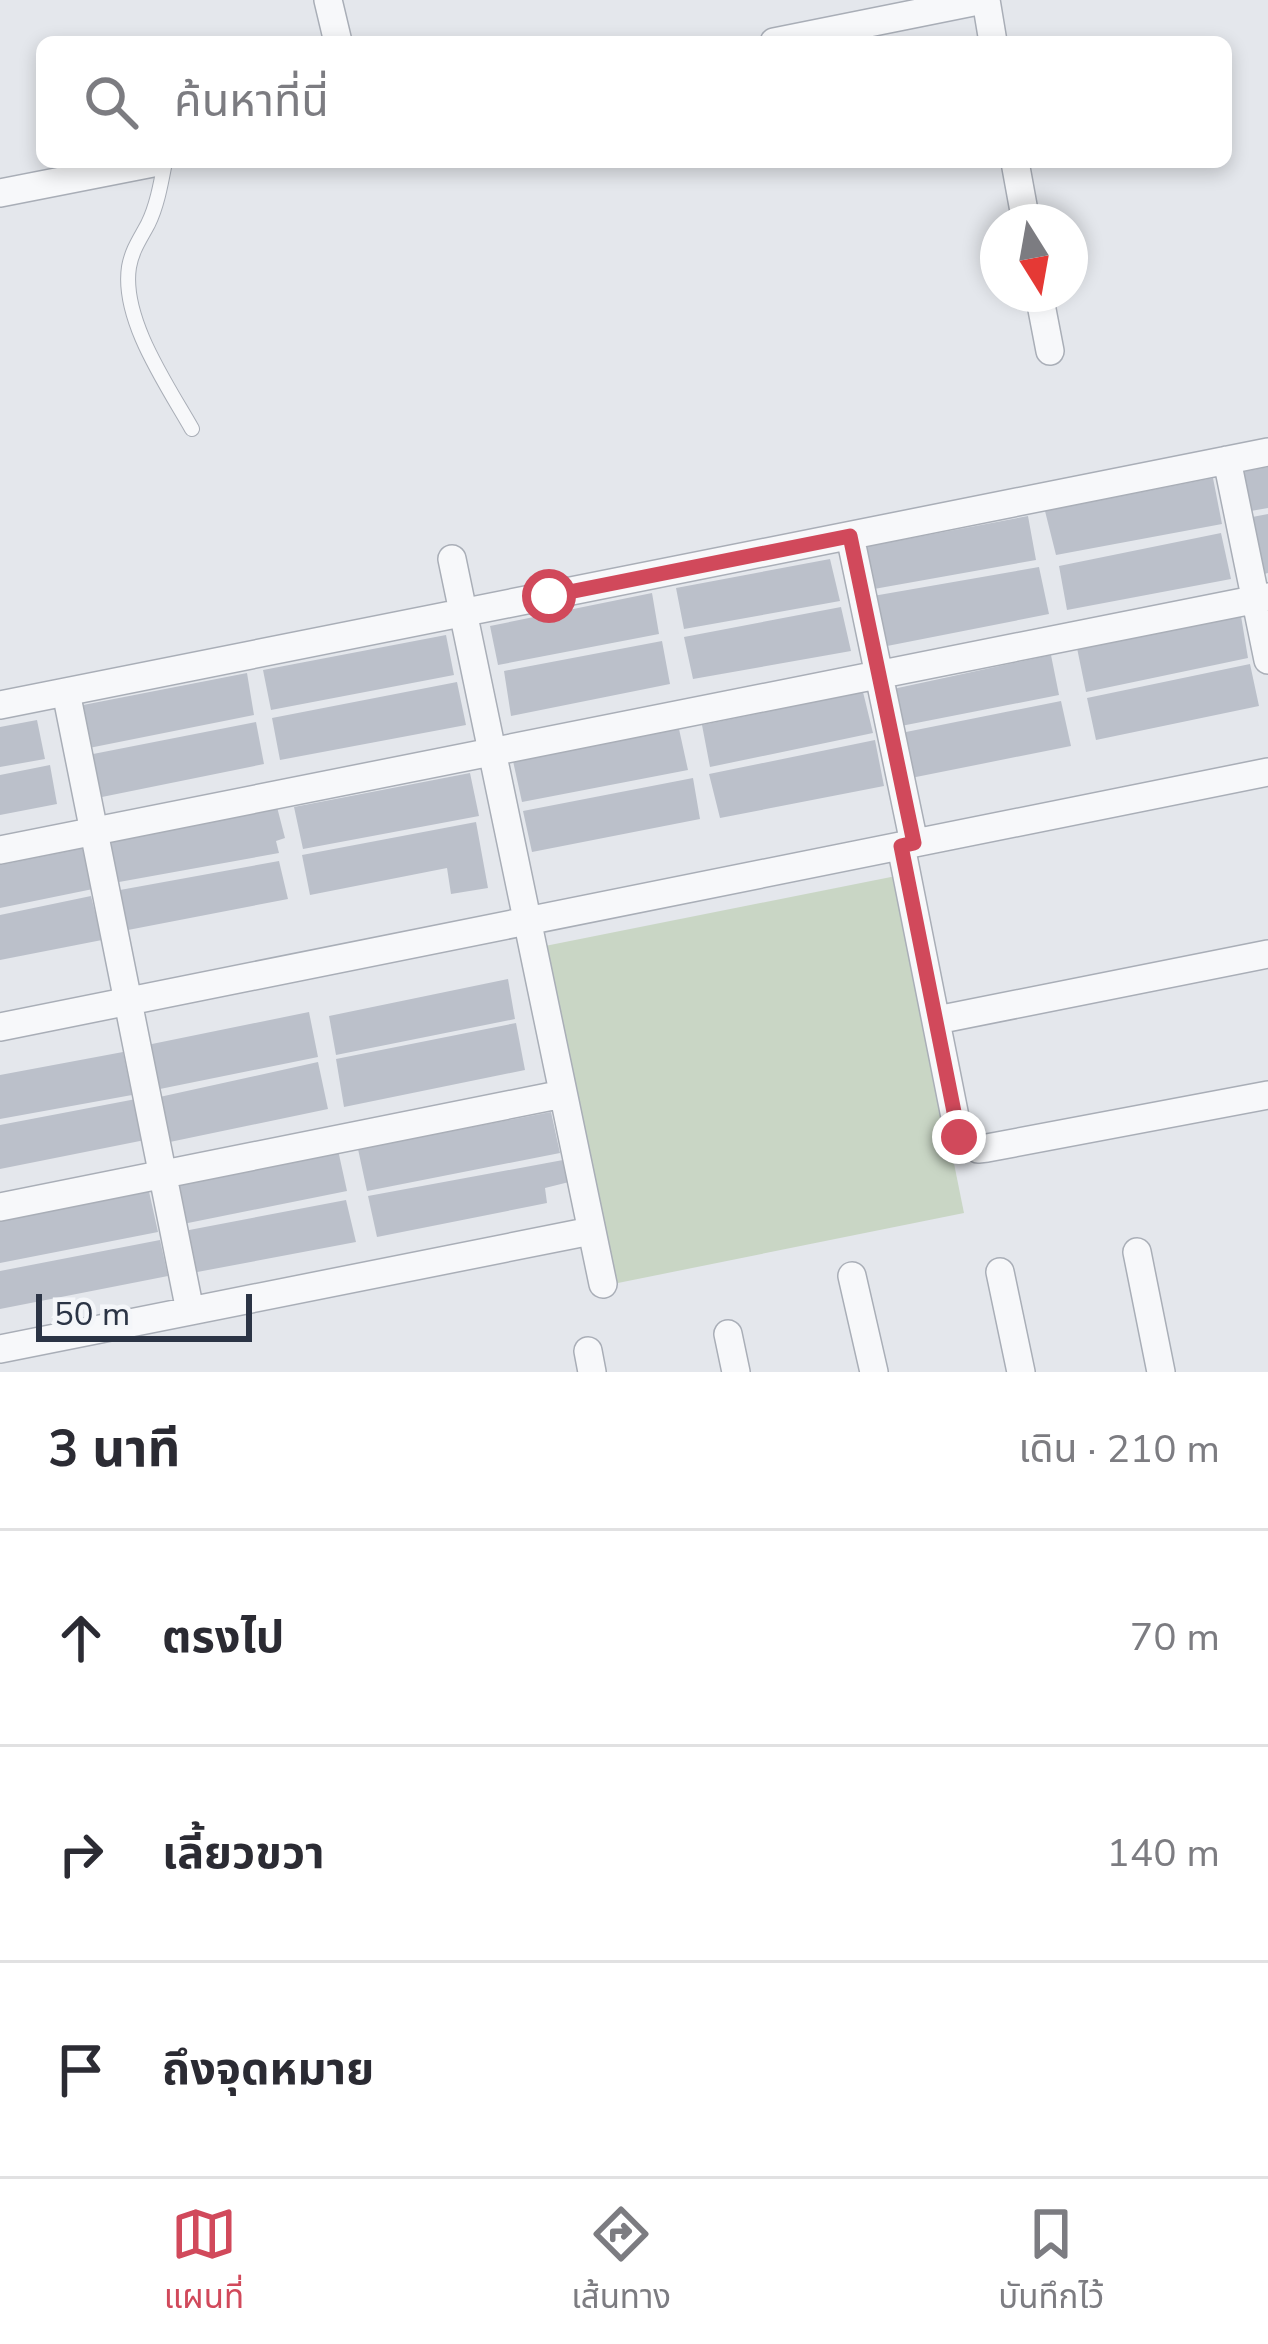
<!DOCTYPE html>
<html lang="th">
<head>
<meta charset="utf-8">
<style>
	:root { --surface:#fff; --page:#f7f7f7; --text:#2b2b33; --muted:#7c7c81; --line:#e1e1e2; --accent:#d1495b }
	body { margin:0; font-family:"Nunito Sans","Noto Sans Thai",sans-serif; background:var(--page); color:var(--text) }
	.compass { position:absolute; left:980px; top:204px; width:108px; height:108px; border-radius:50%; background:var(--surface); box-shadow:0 6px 18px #0003; rotate:169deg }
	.scale { position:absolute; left:36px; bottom:30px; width:216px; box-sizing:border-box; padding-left:12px; border:6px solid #2b3445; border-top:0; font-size:33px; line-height:42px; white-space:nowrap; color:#2b3445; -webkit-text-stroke:9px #f4f6f9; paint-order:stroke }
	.stop { position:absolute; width:36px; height:36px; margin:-27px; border:9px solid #d1495b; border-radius:50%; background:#fff }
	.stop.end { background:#d1495b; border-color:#fff; box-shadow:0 3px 12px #0008 }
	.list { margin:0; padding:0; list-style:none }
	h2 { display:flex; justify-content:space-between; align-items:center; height:156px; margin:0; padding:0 48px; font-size:51px }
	h2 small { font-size:39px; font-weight:400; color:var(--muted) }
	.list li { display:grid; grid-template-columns:78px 1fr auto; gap:36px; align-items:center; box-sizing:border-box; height:216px; padding:0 48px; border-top:3px solid var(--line) }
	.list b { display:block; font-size:45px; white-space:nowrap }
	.list em { font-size:39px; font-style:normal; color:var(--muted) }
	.icon { flex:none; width:66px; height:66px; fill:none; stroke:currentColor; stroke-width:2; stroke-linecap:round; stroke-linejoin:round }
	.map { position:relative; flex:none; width:1268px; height:1372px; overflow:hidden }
	.search { position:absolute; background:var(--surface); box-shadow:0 6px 18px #0003; left:36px; right:36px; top:36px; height:132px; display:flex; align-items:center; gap:30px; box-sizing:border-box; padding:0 42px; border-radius:18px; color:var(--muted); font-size:45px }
	.sheet { height:804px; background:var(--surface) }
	nav { display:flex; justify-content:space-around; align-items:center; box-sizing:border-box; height:168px; border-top:3px solid var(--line); background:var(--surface); font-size:33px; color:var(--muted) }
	nav a { display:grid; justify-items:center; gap:6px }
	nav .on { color:var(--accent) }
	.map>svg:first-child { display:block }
	.green { fill:#c9d6c5 }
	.building { fill:#bbc0ca }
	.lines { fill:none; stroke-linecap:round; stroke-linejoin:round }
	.service-casing { stroke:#a9aeb7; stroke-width:16 }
	.minor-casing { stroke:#a9aeb7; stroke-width:30 }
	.service { stroke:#f7f8fa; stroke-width:14 }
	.minor { stroke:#f7f8fa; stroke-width:27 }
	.route { stroke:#d1495b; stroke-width:15 }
</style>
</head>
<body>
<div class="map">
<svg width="1268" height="1372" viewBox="0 0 1268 1372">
	<rect width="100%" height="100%" fill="#e4e7ec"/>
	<path class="green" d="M896 876 964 1213 613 1284 545 946Z"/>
	<path class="building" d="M1268 467V508L1245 512 1236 473Z
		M1213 478 1222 524 1056 555 1045 511Z
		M1268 514V573L1260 575 1247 518Z
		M1028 516 1036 560 874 589 864 547Z
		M1221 533 1231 579 1067 610 1059 566Z
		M830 559 840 601 684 629 676 588Z
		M1039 567 1049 614 882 647 873 596Z
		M652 593 659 634 498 665 490 626Z
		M841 607 851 651 693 679 684 637Z
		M1241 616 1248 658 1086 692 1077 648Z
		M446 635 454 675 271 710 263 670Z
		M662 641 670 684 511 716 504 671Z
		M1051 655 1059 695 901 726 893 689Z
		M1250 664 1259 706 1096 740 1087 698Z
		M247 673 254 715 89 748 78 706Z
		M457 682 466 725 280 760 272 718Z
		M863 692 873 733 710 767 702 725Z
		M1061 701 1071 746 911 778 901 733Z
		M37 720 45 759 0 767V727Z
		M256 722 264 764 97 798 88 755Z
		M679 729 688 770 522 802 513 761Z
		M875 740 884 786 720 818 709 774Z
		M50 765 57 804 0 815V775Z
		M470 773 479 816 303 849 294 807Z
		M693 778 700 819 532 852 523 811Z
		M277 807 285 838 276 841 279 853 119 882 108 839Z
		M476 822 488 888 451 894 447 868 310 895 302 855Z
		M84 848 93 889 0 908V865Z
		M279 861 288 899 128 930 120 890Z
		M91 896 102 940 0 960V915Z
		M508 979 515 1019 336 1055 329 1016Z
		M309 1012 318 1057 155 1090 147 1045Z
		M516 1023 525 1070 344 1107 336 1059Z
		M123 1052 132 1095 0 1119V1075Z
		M318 1062 328 1109 165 1143 155 1098Z
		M136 1099 145 1140 0 1169V1125Z
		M551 1112 560 1153 367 1191 358 1149Z
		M338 1150 347 1191 183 1224 175 1184Z
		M563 1160 569 1182 545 1188 547 1203 377 1237 368 1196Z
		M148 1187 158 1232 0 1263V1218Z
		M346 1200 356 1242 192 1273 184 1231Z
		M160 1240 168 1276 0 1309V1271Z"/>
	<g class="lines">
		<defs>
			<path id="service" d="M165 162C161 183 157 206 148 224 140 239 132 250 129 267 121 319 167 385 192 429"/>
			<path id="minor" d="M328 0 338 42
				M986 0 993 42
				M774 42 983 0
				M1015 162 1026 222
				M0 193 158 162
				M1039 294 1050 351
				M1227 460 1268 660
				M850 536 914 843
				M452 559 603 1284
				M66 692 190 1311
				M0 705 1268 452
				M901 846 959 1137 978 1149 987 1148 1268 1095
				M0 850 1268 597
				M937 1020 1268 954
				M0 1027 1268 772
				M0 1207 563 1094
				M1137 1252 1161 1372
				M1000 1272 1021 1372
				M852 1276 874 1372
				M728 1334 736 1372
				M0 1349 591 1231
				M588 1351 592 1372"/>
		</defs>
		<use href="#service" class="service-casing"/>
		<use href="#minor" class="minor-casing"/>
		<use href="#service" class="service"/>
		<use href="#minor" class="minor"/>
	</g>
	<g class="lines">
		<path class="route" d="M549 596 850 536 914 843 901 846 959 1137"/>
	</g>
</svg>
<svg class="compass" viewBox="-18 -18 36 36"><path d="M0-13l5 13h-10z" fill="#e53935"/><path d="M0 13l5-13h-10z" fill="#7c7c81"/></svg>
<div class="scale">50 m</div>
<div class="stop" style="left:549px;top:596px"></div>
<div class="stop end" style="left:959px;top:1137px"></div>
<div class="search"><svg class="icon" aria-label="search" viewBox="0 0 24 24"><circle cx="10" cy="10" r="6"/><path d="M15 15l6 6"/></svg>ค้นหาที่นี่</div>
</div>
<section class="sheet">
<h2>3 นาที<small>เดิน · 210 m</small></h2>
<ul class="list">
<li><svg class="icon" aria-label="ahead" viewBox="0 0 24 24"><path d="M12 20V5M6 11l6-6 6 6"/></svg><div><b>ตรงไป</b></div><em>70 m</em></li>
<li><svg class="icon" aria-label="right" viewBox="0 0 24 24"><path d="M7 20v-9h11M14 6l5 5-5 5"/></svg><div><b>เลี้ยวขวา</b></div><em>140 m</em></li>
<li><svg class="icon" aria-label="arrive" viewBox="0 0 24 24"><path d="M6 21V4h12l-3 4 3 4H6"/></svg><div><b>ถึงจุดหมาย</b></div></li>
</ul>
</section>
<nav>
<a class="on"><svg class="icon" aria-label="map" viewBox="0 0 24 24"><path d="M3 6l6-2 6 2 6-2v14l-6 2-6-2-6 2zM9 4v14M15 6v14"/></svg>แผนที่</a>
<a><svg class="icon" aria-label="directions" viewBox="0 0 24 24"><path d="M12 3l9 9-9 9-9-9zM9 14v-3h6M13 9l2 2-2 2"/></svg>เส้นทาง</a>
<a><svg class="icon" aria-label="saved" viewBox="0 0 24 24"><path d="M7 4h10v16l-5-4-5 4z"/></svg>บันทึกไว้</a>
</nav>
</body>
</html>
